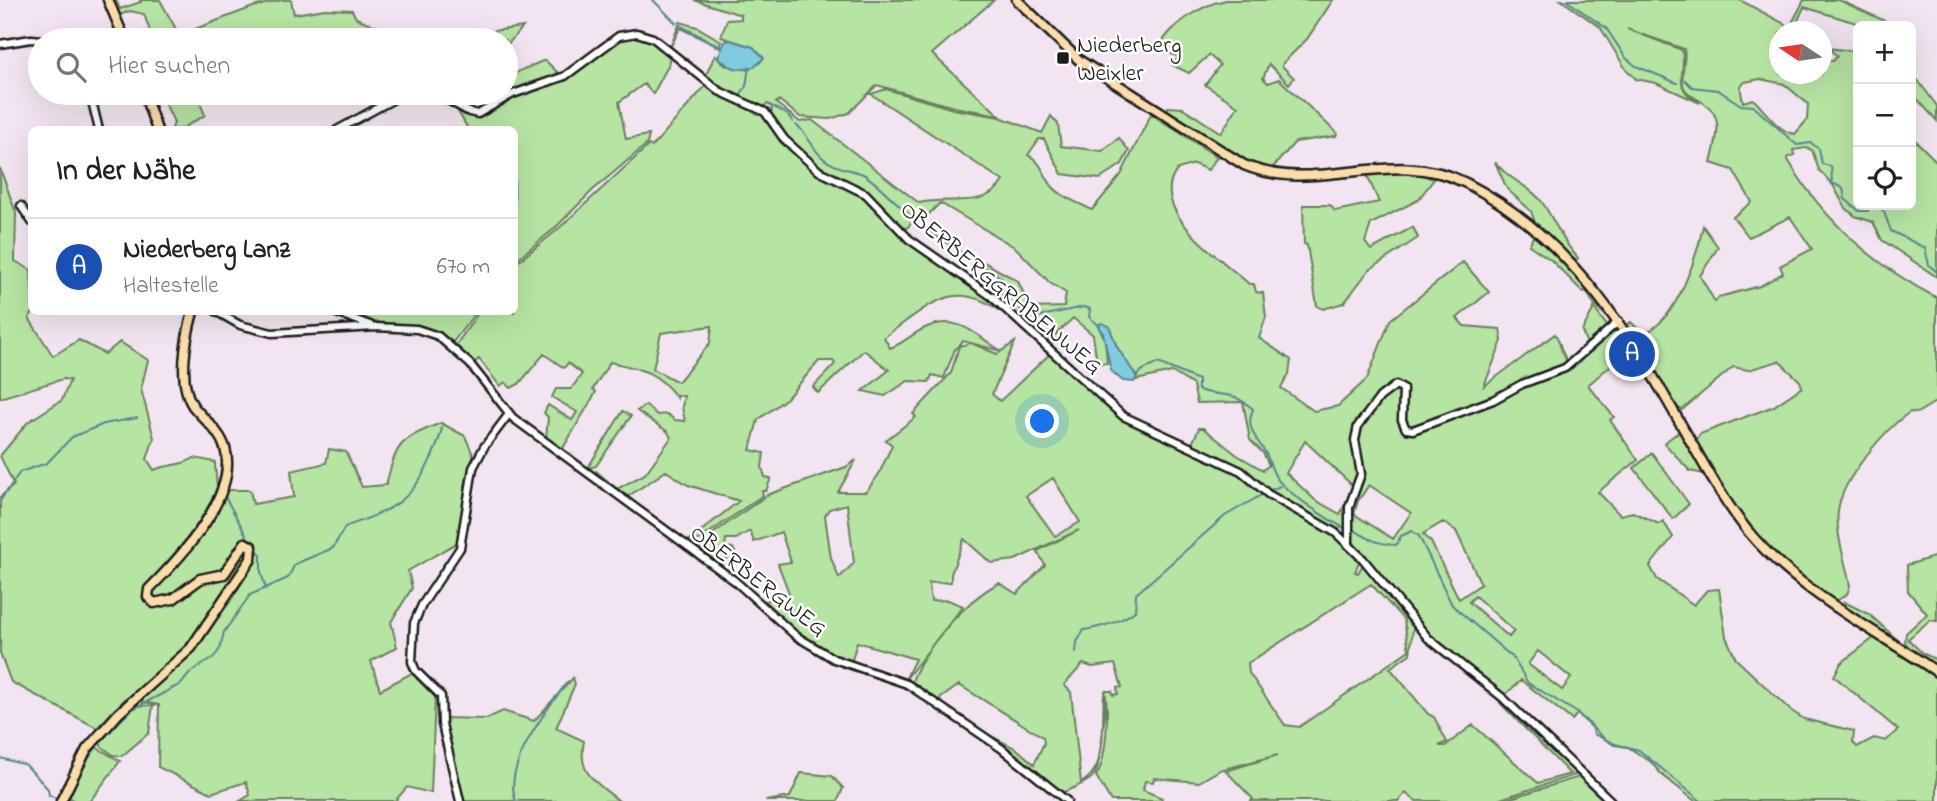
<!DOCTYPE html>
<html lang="de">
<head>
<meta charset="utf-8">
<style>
	:root { --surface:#fff; --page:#f2f2f2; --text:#222; --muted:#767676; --line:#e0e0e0; --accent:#2563eb }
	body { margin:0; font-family:"Indie Flower",sans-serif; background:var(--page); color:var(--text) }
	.controls { position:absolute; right:21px; top:21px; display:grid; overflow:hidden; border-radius:10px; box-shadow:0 7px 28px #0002 }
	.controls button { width:63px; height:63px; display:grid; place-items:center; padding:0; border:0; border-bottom:2px solid var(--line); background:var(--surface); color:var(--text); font:35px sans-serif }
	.compass { position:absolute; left:1769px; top:21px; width:63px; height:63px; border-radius:50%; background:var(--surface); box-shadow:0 7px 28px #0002; rotate:283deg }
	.you { position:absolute; left:1043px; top:422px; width:24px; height:24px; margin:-18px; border:5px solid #fff; border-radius:50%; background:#1a73e8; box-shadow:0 0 0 10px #1a73e833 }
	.badge { display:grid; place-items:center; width:46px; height:46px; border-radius:50%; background:var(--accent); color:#fff; font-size:23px; font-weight:700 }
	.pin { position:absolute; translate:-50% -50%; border:4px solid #fff; box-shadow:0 2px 7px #0006 }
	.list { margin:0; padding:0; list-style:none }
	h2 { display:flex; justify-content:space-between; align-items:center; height:91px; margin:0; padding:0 28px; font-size:30px }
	h2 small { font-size:23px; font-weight:400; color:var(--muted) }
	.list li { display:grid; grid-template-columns:46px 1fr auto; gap:21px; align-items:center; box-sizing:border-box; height:98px; padding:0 28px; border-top:2px solid var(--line) }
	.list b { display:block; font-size:26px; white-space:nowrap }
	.list p { margin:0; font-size:23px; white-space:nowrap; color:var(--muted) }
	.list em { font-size:23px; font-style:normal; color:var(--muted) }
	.icon { flex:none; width:38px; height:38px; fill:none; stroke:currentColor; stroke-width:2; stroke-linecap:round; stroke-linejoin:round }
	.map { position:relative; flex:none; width:1937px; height:801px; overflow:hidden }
	.search { position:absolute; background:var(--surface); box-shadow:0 7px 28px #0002; left:28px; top:28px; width:490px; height:77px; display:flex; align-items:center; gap:18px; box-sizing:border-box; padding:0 24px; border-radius:38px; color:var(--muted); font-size:26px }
	.panel { position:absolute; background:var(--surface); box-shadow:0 7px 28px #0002; left:28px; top:126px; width:490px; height:189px; border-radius:10px }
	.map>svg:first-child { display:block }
	.green { fill:#b6e4a2; stroke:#69805f; stroke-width:2; fill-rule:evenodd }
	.water { fill:#80cbe0; stroke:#588592; stroke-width:2 }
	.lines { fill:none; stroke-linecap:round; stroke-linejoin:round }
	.stream { stroke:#588592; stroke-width:2 }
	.minor-casing { stroke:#1c1c1c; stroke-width:11 }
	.major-casing { stroke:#1c1c1c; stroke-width:13 }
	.minor { stroke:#fff; stroke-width:6 }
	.major { stroke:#fbddab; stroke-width:8 }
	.poi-dot { fill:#1c1c1c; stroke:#fff; stroke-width:2.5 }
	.labels { text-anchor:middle; stroke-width:5; stroke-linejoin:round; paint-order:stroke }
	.poi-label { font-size:24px; fill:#1c1c1c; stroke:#fff; text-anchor:start }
	.street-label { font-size:24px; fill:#1c1c1c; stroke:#fff }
</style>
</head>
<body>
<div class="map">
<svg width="1937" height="801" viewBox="0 0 1937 801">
	<rect width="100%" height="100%" fill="#f2e5f1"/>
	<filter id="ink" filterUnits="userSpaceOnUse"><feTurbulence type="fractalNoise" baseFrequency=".0143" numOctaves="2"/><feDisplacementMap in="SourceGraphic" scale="14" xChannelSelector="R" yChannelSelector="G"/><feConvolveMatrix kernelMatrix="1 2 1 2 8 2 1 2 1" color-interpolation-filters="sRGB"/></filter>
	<g filter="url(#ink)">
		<path class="green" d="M111 0H116L120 9 141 2 140 0H160L177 31 164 40H153L144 14 130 11 117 16Z
			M281 0H291L294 14 325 9 352 10 356 18 400 36 422 40 523 27 506 46V40H265L248 33 235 40H172L177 36 253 7Z
			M694 0H994L932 54 999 115 954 107 877 85 849 113 830 119 800 117 779 100 776 103 800 122 812 120 919 203C948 195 985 211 1003 181L871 94 886 89 953 109 1000 117 1042 133 1051 116 1058 124 1061 146 1102 151 1119 138 1129 151 1122 164 1100 179 1062 174 1044 139H1039L1028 155C1042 162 1043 174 1052 186 1061 197 1079 203 1092 210L1121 175 1151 114 1217 157 1208 170 1194 164 1178 169C1144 209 1222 259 1249 284H1254L1256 292 1263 293 1266 317 1259 338 1291 360 1289 374 1281 388 1314 411 1338 406 1367 379 1390 320 1463 262 1489 292 1457 318 1464 326 1500 329 1502 341 1484 386 1555 334C1561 342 1559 350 1569 364L1413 428 1405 425V401L1398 384 1371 404 1356 426 1359 468 1347 530 1342 536 1269 493 1251 477 1191 446 1199 428H1203L1237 455 1263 470 1269 465 1263 453 1250 440 1243 402 1197 403 1193 385 1172 372 1136 380 1117 347 1109 326 1099 328 1105 339 1107 363 1097 364 1093 335 1073 318 1047 343 992 294H1005L995 278 983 279 985 270 978 264 980 260 1018 281 1030 308 1064 307 1066 293 1050 283 1016 248 940 203 922 221 917 217 903 232 877 203 830 177 788 141 771 116 772 107 768 104 760 108 723 92 705 77 715 55 726 66 753 47 721 37 727 20 741 19V15ZM1305 441 1354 487 1340 514 1315 500 1286 473Z
			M1226 0H1333L1307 39 1283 63 1282 66 1294 78 1289 84 1269 64 1263 78 1268 83 1279 79 1337 133 1336 136 1295 142 1269 172 1252 167 1166 113 1168 107 1183 108 1221 133 1238 106 1205 85 1220 65 1209 55 1189 73 1172 65 1179 57 1158 49C1170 25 1200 5 1226 0Z
			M1561 0H1740L1790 27 1804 0H1839L1896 26H1866L1804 7 1793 31 1780 32 1777 42 1779 45 1780 74H1822V60L1833 61 1837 56 1828 48 1858 52V205H1911V136L1937 162V277L1882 240 1873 222 1855 216 1845 207 1833 185 1819 170 1812 150 1806 148 1793 150 1795 155 1787 158C1822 220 1874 265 1937 298V401L1917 413 1910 412C1885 429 1841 480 1838 511 1835 534 1846 563 1850 586L1847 594 1838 600C1825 598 1812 585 1802 577 1750 536 1728 498 1695 442L1700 434 1774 406 1802 387 1800 381 1779 361 1748 370 1733 367 1682 410 1674 405 1626 325 1631 322 1640 331 1647 332C1677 318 1697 257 1703 226L1718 247 1700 276 1715 302 1719 297 1760 286 1783 273 1780 266 1812 249 1790 217 1749 237 1733 217 1752 202 1733 170 1711 163C1716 141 1726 116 1702 102 1695 98 1688 95 1684 88 1679 76 1687 61 1684 49L1627 29 1682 50C1687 74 1670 87 1700 103L1656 83 1636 79 1625 68 1600 27ZM1760 79 1784 84 1808 104 1807 120 1795 134C1779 133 1765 110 1753 99L1743 102 1740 86 1745 82Z
			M680 22 697 27 721 41 719 47 680 28 670 48Z
			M633 35 649 38 670 55 668 66 653 94 644 84 619 102 626 139 649 135 647 144 593 190 554 229 515 261 514 130 468 129 455 106 478 116 514 96 562 79 613 41Z
			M545 60 561 76 488 106 483 98 491 93H506V82L519 71Z
			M1911 71 1937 106V121L1911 92Z
			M708 83 765 114 818 172 865 195 903 235 985 293 1010 318C955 274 933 303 884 337L890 348C903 344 913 333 925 328 958 313 976 335 1001 351L963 341 955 349 944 378 932 375 929 382 908 381 885 396 863 391 889 370 864 350 818 393 813 387 835 364 833 361H819L787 398 758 420 750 450 764 453 762 467 765 477 771 478 766 491H762L763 495 692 545 686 543 739 501 688 485 666 471 624 499 595 474 596 471 617 489 645 474 671 438 668 432 637 411 646 405 657 415 667 414 675 420 685 421 682 407 684 396H677V398C658 372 642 369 610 362L593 389 596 392 562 450 546 438 548 417 544 413 548 405 572 420 577 412 552 397 556 389H571L582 374 568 363 564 368 544 354 519 384 511 388 505 382 500 386 479 359 473 364 456 345 479 312H514L515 264 556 231 649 145 652 147ZM712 326 710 343 678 382 653 369 661 333Z
			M160 93H196L205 115 181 129H172L174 122Z
			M1495 162C1508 180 1531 186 1542 202 1555 221 1562 241 1578 258L1576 261 1536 226 1531 211 1507 189Z
			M0 168 16 213 15 261 31 270 33 312 29 318 53 356 79 340 105 354 120 342 148 360 141 389 154 438 147 459 154 470C167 464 183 466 194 458L215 462C215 471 217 482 217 489 217 515 166 570 148 588L156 605 195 584 228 574 246 547 250 556 196 639 134 697 125 699 97 728 11 682 0 653V497L14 485 0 456 28 422 62 400 70 380 63 379 0 398Z
			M1411 172 1434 179 1418 200 1371 224 1365 242 1371 250 1413 227 1418 238 1369 270 1344 303 1323 309 1317 306 1307 245 1304 244 1303 205H1330L1335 211 1379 202 1366 173Z
			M1534 235 1578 277 1613 322 1595 306 1586 291 1583 292 1551 260 1529 245Z
			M1594 308 1607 326 1588 347 1582 331Z
			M339 312H476L453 342 425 328 376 324Z
			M1617 327 1639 362 1627 351 1588 385 1614 417 1610 420 1638 460 1598 492 1620 515 1633 512 1659 524 1663 521 1673 537 1650 566 1657 579 1694 605 1707 590 1719 589 1726 637 1736 659 1790 710 1804 719 1854 731 1853 742 1857 747 1874 738 1886 741 1898 730 1834 676 1841 663 1875 637 1937 677V801H1695L1661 774 1651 762 1628 747 1614 745 1605 739 1577 714 1572 720 1521 680 1503 697 1440 648 1353 542 1351 512 1361 483 1357 440 1359 427 1373 406 1396 387 1401 388 1406 430 1570 367ZM1369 485 1411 513 1393 539 1354 514 1358 501ZM1443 522 1456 531 1481 584 1459 599 1431 542 1423 534ZM1475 596 1514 631 1509 637 1469 602ZM1538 651 1571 678 1562 690 1528 664Z
			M1015 342 992 394 1000 401 1052 352 1112 409 1229 467 1335 535 1360 559 1355 572 1358 573 1364 563 1416 629 1413 628 1410 654 1390 668 1428 714 1434 717 1447 742 1439 746H1445L1473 725 1538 783 1570 774 1500 703 1502 701 1576 771 1575 775 1494 801H1416L1405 793 1399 801H1251L1253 799 1226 771 1278 755 1220 770 1199 782 1154 778 1153 782 1145 781 1143 790 1162 798 1160 801H1111L1096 776C1107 759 1109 712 1105 691H1112L1113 695 1118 694 1117 688 1122 687 1115 664 1092 667 1083 664 1064 685 1071 692 1081 783C1110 767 1101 721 1104 694 1107 710 1104 722 1102 738 1095 777 1103 777 1061 793L977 729 1017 749 1034 764 1044 743 1043 737 959 685 937 701 912 681C925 647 967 599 999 583L1017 594 1045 565 1037 551 1079 530 1015 560 991 563 964 539 951 574V582L929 583 931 601 948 600 963 606 905 680 915 659 857 642 851 663 803 639 765 605 763 601 784 598 789 593 778 564 791 562 781 532 754 542 750 531 736 539H726L725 547 733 548 735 552 718 566 697 551 704 540 767 495 846 467 856 460 838 492H866L879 474 892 445 886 440 916 417 913 414 951 373 959 346 971 343 997 354ZM1053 478 1080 522 1055 536 1026 496ZM847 504 854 563 839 578 831 558 825 516 829 509ZM1371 584 1404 620 1409 650 1299 727 1285 725 1249 673 1248 663Z
			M623 411 631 416 596 466 587 469Z
			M441 423 465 436 474 457 466 478 460 541 408 571 412 588 391 622 397 647 371 661 380 690 412 673 435 697 431 793 407 787 395 801H240L250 795 246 782 211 793 158 767 159 705 138 701V706L153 705 149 733 122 756 113 755 101 746 100 738C142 695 255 603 253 543L248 540 225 570 173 596 156 601 150 596 153 589 184 558 223 490H250L253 504 294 497 291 471 326 463 329 449 346 452 362 487 386 485C397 442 399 440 441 423Z
			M1680 431 1705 473 1704 474 1690 471 1664 443Z
			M1652 453 1689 504 1673 519 1634 468Z
			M1937 556V621L1930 620 1908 639 1922 653 1937 660V669L1913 653 1905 642 1906 633 1927 614 1908 591 1907 565Z
			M1844 602 1869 614 1900 642 1845 607Z
			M573 678 575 684 556 728 584 741C577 774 596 782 619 801H464L456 769 445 760 444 718 486 719 503 711 534 721Z
			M94 746 120 761 90 801H75L68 796 80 765Z
			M801 773 832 776 843 788 838 801H765L790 797Z
			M1579 777 1608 801H1501Z"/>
		<path class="water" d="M730 40 753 47 764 58C750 75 731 71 718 57L725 41Z
			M1101 323 1109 326 1117 347 1137 377 1134 382 1123 381 1111 371 1103 333 1098 325Z"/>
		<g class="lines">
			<path class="stream" d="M653 0 676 23
				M1566 0 1606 28 1626 58 1636 66 1677 83
				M679 25 721 47
				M1685 80 1692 87 1718 90 1741 105 1753 106 1797 145 1811 143 1819 149 1822 164 1831 166 1832 183 1843 188 1845 199 1859 211H1868L1870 205
				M739 97 746 86 749 67
				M772 106 788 115 793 122
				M796 125C807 132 812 149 823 158 834 168 850 169 863 174 875 180 904 211 916 221
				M1877 205 1884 212 1891 231 1925 248 1929 265 1937 272
				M925 229 999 276 1011 288 1022 312 1036 317 1084 307 1090 309 1089 317 1100 326
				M1136 377 1143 370 1158 363 1198 380V390C1224 398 1230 389 1253 409 1245 427 1256 438 1265 452 1270 460 1271 470 1276 477 1283 490 1331 522 1345 528
				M1269 491 1280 486
				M224 495 250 542
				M0 501 20 472 47 463 72 437 104 424 137 418
				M1351 528C1367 538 1376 544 1396 545L1401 536 1412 531 1419 536 1452 605 1513 658 1528 683 1576 712 1592 726 1594 734 1615 744 1639 750 1701 801
				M256 549 261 555V572L266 589
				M1076 653 1077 642 1084 630C1102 627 1121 622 1135 611L1136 594 1225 516 1263 494
				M100 742 131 710 181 684 191 672 214 657 220 649 224 632 250 595 288 578 295 564 333 548 345 527C365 519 387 513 403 499 420 486 438 448 442 428
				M0 758 26 765 48 789 49 795 58 799
				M82 767 96 748
				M68 801 80 772
				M516 801C501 768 549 706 568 681"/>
			<defs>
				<path id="minor" d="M0 44 31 39 43 40
					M90 93 99 130
					M435 93 469 112 478 114 513 94 565 76 619 36 637 33 653 38 719 91 765 112 784 139 819 171 866 194 909 239 991 296 1123 416 1241 471 1268 494 1336 533 1363 559 1428 638 1503 698 1611 801
					M337 130 405 93
					M21 206 32 222
					M217 312 240 325 272 333 376 327 417 329 438 336 470 364 513 418 735 581 796 636 834 659 907 684 1001 748 1067 801
					M334 312 370 325
					M1349 543V507L1361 474 1355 440 1358 426 1380 397 1396 385 1403 389 1402 420 1406 429 1413 430 1493 400 1522 384 1565 368 1619 321
					M460 801 442 724 441 696 416 671 412 662 414 623 422 605 460 548 473 468 484 447 509 414"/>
				<path id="major" d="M108 0 125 40
					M1017 0 1079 60 1244 165C1317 196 1392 145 1466 183 1562 232 1623 322 1675 414 1698 453 1719 495 1747 530 1796 590 1873 629 1937 672
					M144 93 157 130
					M61 801 87 749 118 714 191 648 251 559 252 547 245 543 224 574 200 579 173 599 154 603 148 597 149 589C179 559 239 496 225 448 220 431 204 420 193 406 177 383 186 337 193 312"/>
			</defs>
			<use href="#minor" class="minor-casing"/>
			<use href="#major" class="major-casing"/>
			<use href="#minor" class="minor"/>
			<use href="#major" class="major"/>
		</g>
	</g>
	<rect class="poi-dot" x="1056" y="51" width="14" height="14" rx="3.5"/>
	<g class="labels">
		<g class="poi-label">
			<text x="1077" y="52">Niederberg<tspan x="1077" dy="28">Weixler</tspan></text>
		</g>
		<g class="street-label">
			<text transform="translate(1002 287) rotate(40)" y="8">OBERBERGGRABENWEG</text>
			<text transform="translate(759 580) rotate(38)" y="8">OBERBERGWEG</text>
		</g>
	</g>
</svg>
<div class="controls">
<button>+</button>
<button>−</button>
<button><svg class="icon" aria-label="locate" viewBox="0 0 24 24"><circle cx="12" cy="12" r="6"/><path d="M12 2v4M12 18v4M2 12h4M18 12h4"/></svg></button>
</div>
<svg class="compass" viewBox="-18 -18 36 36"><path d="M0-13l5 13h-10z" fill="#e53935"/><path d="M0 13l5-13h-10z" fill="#767676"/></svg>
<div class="you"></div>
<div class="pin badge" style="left:1632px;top:354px;background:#1a4fb4">A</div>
<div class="search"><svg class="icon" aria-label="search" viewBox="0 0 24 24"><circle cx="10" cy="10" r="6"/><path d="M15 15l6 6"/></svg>Hier suchen</div>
<section class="panel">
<h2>In der Nähe<small></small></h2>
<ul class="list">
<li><span class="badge" style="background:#1a4fb4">A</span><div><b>Niederberg Lanz</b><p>Haltestelle</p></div><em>670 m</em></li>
</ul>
</section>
</div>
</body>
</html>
